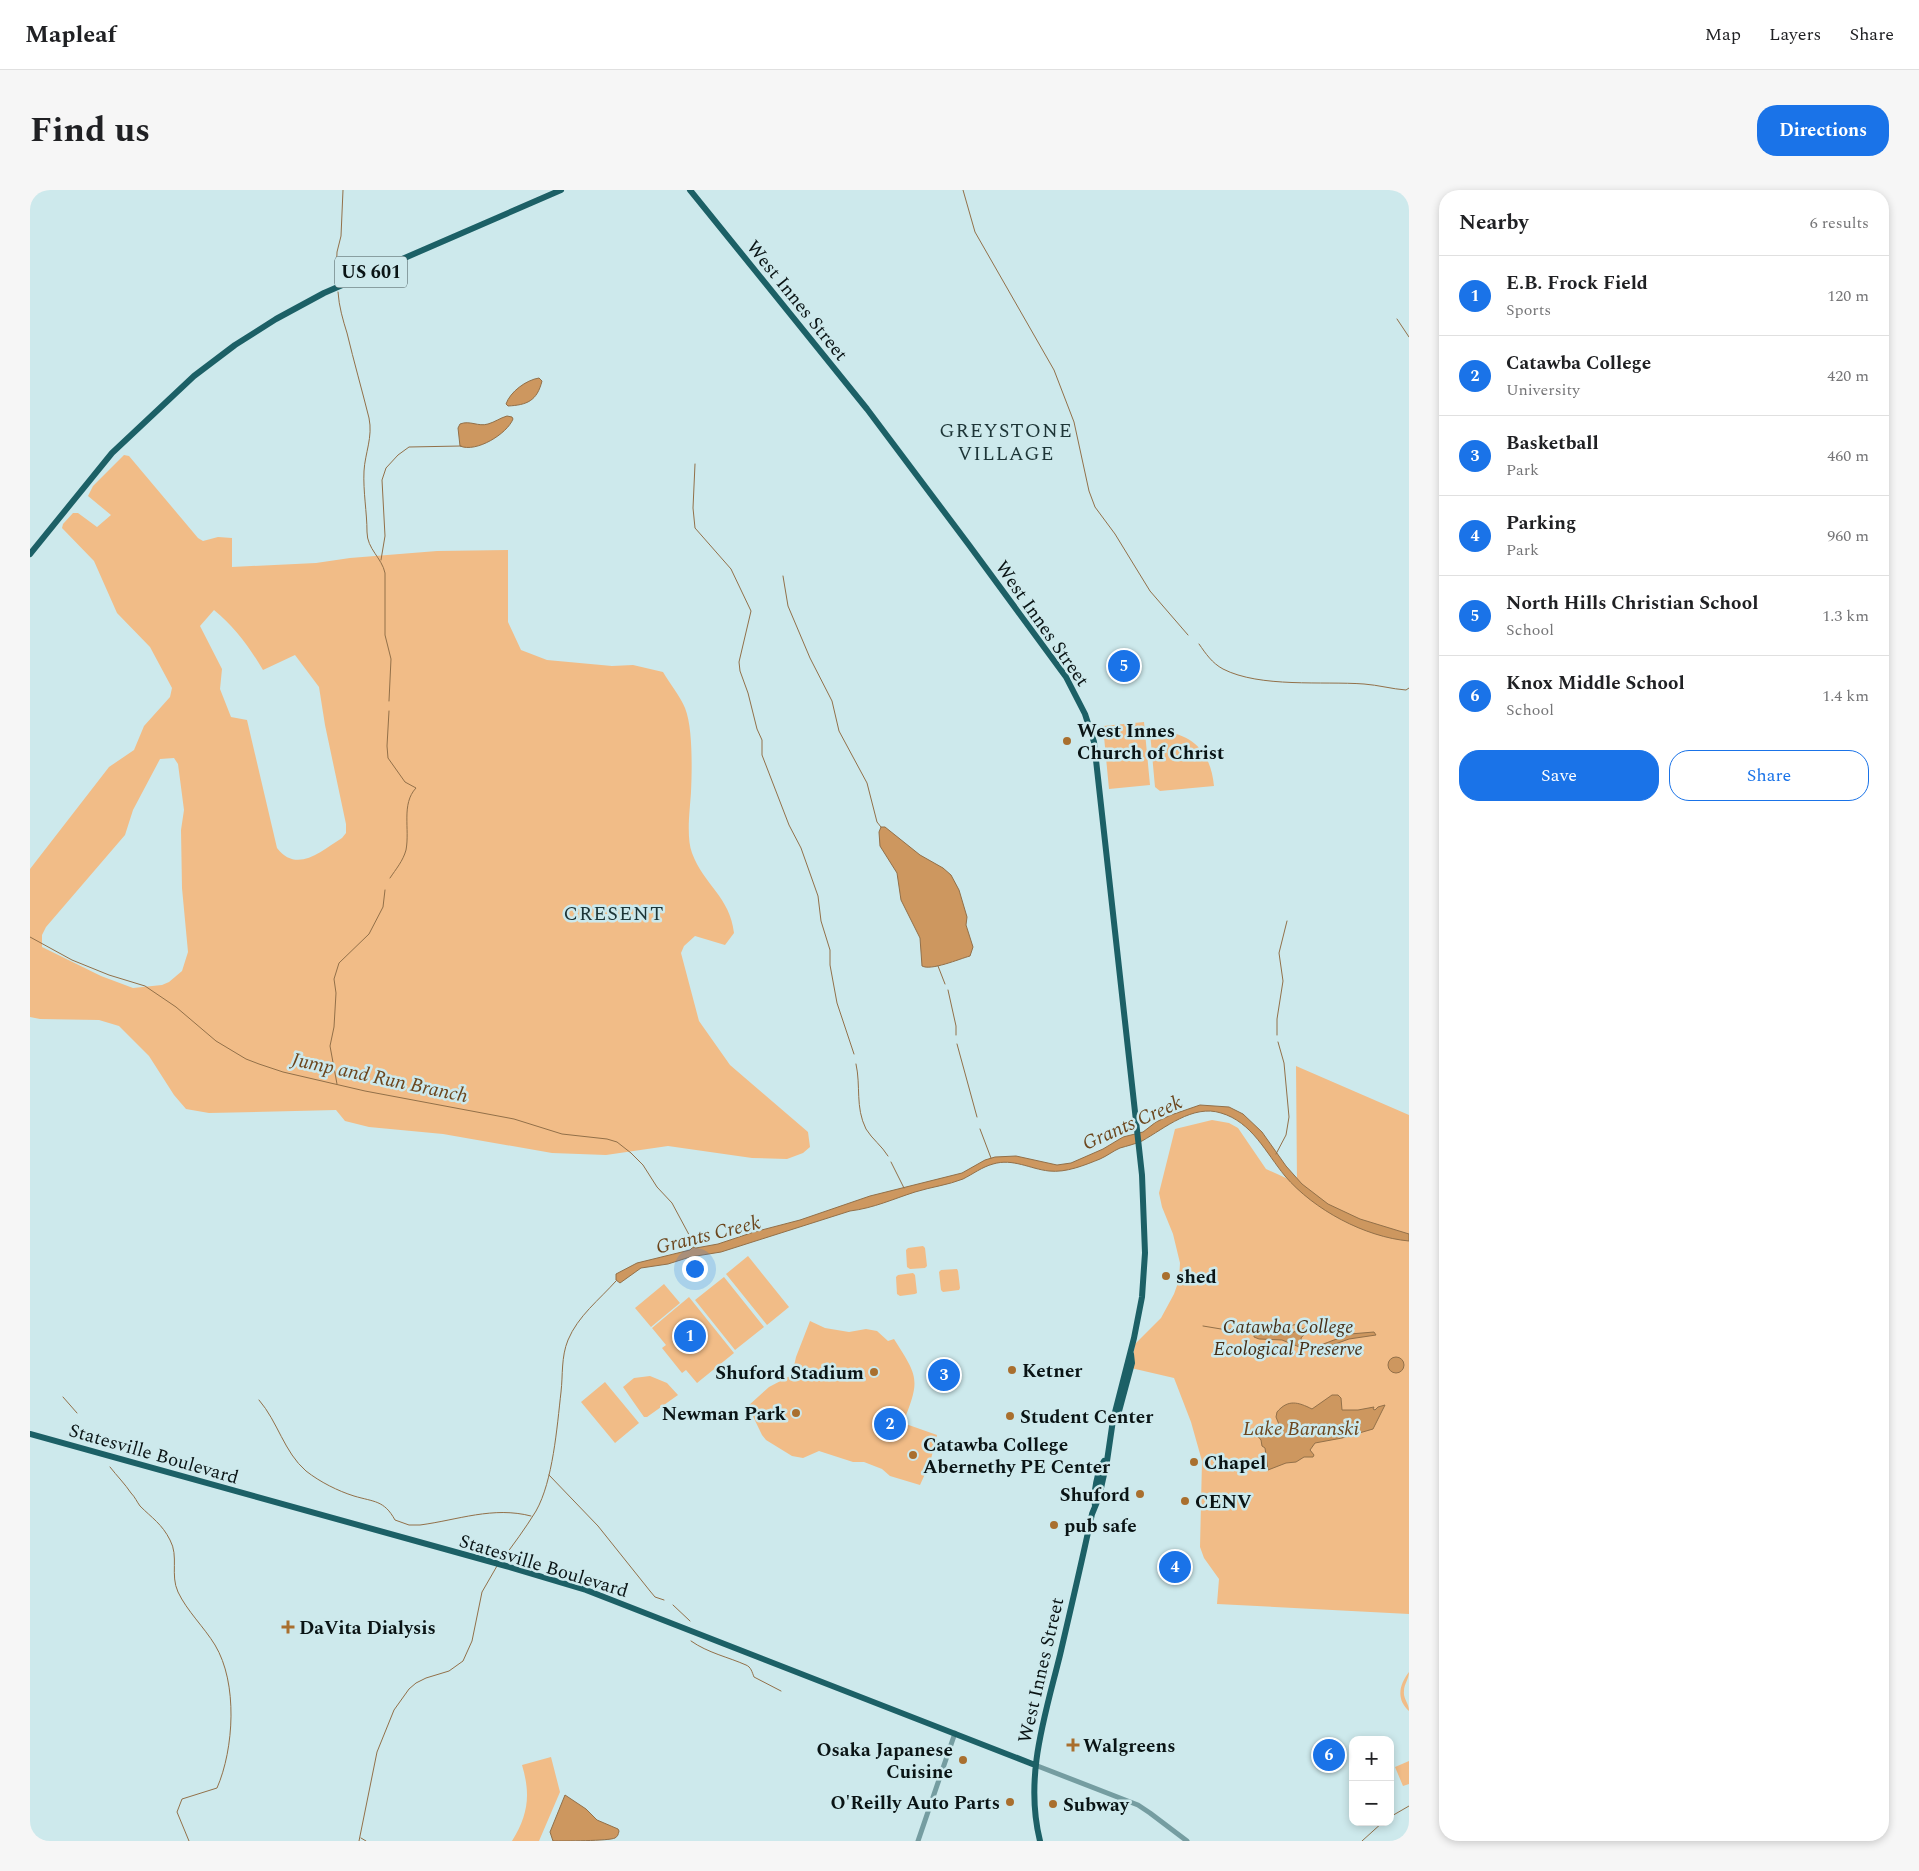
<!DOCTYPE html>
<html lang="en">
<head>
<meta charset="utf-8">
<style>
	:root { --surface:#fff; --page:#f6f6f6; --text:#202124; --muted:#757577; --line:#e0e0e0; --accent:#1a73e8 }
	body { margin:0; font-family:Spectral,serif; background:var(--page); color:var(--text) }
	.controls { position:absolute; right:15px; bottom:15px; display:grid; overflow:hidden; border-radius:10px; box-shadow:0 2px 8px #0003 }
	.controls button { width:45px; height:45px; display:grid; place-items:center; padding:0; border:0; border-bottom:1px solid var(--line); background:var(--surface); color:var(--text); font:25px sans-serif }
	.you { position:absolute; left:664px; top:1078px; width:18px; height:18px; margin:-12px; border:4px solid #fff; border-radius:50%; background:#1a73e8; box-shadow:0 0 0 8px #1a73e833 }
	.badge { display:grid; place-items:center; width:32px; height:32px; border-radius:50%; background:var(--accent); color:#fff; font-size:16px; font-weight:700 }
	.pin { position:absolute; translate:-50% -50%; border:2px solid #fff; box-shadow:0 1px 5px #0006 }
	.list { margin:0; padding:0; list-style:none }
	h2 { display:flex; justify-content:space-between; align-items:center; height:65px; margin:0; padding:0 20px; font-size:21px }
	h2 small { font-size:16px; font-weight:400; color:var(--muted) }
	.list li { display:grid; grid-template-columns:32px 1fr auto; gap:15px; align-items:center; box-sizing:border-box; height:80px; padding:0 20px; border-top:1px solid var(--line) }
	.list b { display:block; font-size:19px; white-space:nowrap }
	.list p { margin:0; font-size:16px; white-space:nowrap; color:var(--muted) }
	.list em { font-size:16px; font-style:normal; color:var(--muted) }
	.actions { display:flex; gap:10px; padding:15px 20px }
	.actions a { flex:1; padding:11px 0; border:1px solid var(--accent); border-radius:20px; text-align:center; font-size:18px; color:var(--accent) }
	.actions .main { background:var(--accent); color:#fff }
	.map { position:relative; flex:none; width:1379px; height:1651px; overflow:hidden; border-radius:20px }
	header { display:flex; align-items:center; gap:30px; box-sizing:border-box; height:70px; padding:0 25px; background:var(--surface); border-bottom:1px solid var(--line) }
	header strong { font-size:24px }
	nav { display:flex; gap:28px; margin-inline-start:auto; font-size:18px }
	.intro { display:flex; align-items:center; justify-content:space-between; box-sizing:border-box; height:120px; padding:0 30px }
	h1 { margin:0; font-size:35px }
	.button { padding:12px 22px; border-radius:20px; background:var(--accent); color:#fff; font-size:18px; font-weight:700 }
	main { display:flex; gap:30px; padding:0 30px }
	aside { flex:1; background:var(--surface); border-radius:20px; box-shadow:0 2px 8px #0003 }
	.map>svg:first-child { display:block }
	.green { fill:#f1bc87; fill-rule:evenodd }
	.water { fill:#cd975f; stroke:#927049 }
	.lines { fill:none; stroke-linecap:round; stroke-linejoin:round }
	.stream { stroke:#927049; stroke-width:1 }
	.minor { stroke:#759da1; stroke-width:5 }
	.major { stroke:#1c6066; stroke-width:6 }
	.poi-dot { fill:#a96f2e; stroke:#cde9ec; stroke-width:2 }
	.labels { text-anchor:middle; stroke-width:5; stroke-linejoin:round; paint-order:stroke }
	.shield { fill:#cde9ec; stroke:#445456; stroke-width:1 }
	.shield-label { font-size:18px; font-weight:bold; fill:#0a1415 }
	.street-label { font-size:19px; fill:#0a1415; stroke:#cde9ec }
	.poi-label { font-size:19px; font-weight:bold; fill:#0a1415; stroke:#cde9ec; text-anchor:start }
	.park-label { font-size:19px; font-style:italic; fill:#462e16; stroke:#cde9ec }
	.neighbourhood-label { font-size:20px; letter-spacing:1px; fill:#1d3537; stroke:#cde9ec }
	.water-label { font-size:20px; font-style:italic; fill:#6c461d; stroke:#cde9ec }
</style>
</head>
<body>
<header>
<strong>Mapleaf</strong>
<nav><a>Map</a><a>Layers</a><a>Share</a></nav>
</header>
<div class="intro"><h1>Find us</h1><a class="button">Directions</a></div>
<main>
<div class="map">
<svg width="1379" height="1651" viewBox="0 0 1379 1651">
	<rect width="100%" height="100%" fill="#cde9ec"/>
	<path class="green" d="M94 265 99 266 168 348 173 351 188 347 202 348V377L286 373 320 368 407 361 478 360V432L491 460 517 470 582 476 603 475 633 482C640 494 650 506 655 518 663 537 662 581 661 602 660 619 656 647 662 663 674 695 700 707 704 743L695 755 665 746 654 756 651 763 669 831 700 875 778 942 780 957 773 963 757 969 722 968 638 956 576 965 522 963 413 944 339 937 315 931 306 920 179 923 156 919 144 905 119 866 89 836 69 830 10 829 0 827V679L79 577 104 560 114 536 140 507 142 498 120 457 87 423 64 371 32 338 33 334 43 323H48L67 337 81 325 58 306 63 296ZM184 420C204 436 220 458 233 480L265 465 289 497 295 535 316 634V643L312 648C291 661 267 684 247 658L217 530 201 527 190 499 192 479 170 436ZM144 568 148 574 154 620 151 640 152 698 158 762 152 781 139 792 132 795 103 798 71 786 12 757V745L16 737 95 645 103 620 130 569Z
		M1114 532 1120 595 1079 599 1073 536Z
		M1132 541C1165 545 1181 564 1184 596L1130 601 1125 597 1120 542Z
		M1266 876 1379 925V1424L1187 1414 1189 1389 1174 1368 1170 1357 1172 1271 1161 1232 1144 1188 1101 1178 1105 1154 1131 1128 1144 1104 1149 1090 1150 1073 1143 1044 1132 1017 1129 1003 1145 939 1182 930 1199 933 1208 938 1236 979 1267 993Z
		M893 1056 895 1058 897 1076 895 1078 880 1079 877 1077 876 1060 878 1058Z
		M718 1066 759 1117 737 1135 696 1084Z
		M927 1079 928 1081 930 1098 929 1100 913 1102 911 1100 909 1082 911 1080Z
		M883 1083 885 1085 887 1103 885 1104 870 1106 867 1104 866 1087 868 1085Z
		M694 1087 734 1137 705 1160 665 1110Z
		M634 1094 650 1113 621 1137 605 1118Z
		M659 1107 704 1163 667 1193 656 1180 652 1183 632 1158 636 1155 622 1138Z
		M780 1131 795 1138 819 1142 836 1139 847 1141 858 1151 864 1149C889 1188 890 1190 873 1233L907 1245 900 1273 890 1295 860 1286 852 1279 834 1272H823L789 1261 773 1268 762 1266 736 1250 732 1245 718 1216 739 1197 762 1185 766 1167Z
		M620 1186 637 1193 648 1205 617 1227H614L593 1197 604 1188Z
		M575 1192 609 1233 585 1253 551 1212Z
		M1379 1482C1379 1489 1374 1494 1374 1501 1373 1509 1379 1513 1379 1521 1366 1509 1369 1495 1379 1482Z
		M521 1567 530 1602 509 1651H482C498 1625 501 1605 492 1575Z
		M1379 1571V1594L1373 1596 1365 1577Z"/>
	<path class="water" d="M509 188 512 191C507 211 497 215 478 216L476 214C480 202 496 190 509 188Z
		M477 226 482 227 483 229C477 244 446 263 430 256L428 238 430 234C440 230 448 237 458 234 465 232 470 228 477 226Z
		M851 637H855L890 665 913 678 921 685 929 700 937 727 936 735 943 757 940 766C929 769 901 781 892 776L890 748 871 710 867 683 850 656 849 642Z
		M1170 915 1199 917 1213 924 1232 942 1256 976 1272 994 1298 1014 1330 1029 1379 1044V1051C1335 1047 1284 1020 1255 986 1236 963 1222 932 1191 923 1163 914 1135 938 1112 951 1105 954 1097 956 1090 958 1083 961 1077 966 1070 969 1055 975 1036 983 1019 981 1000 979 983 968 963 974 952 977 943 984 933 989 918 995 901 997 885 1002 863 1009 844 1018 820 1021L691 1062 660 1067 638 1074 611 1078 590 1093 586 1090V1084L607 1073 660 1060 663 1057 666 1058 688 1054 724 1042 770 1030 840 1006 932 983 955 970 965 967 986 966 1027 975 1041 973 1073 959 1093 947 1113 942 1126 932 1141 925Z
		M1277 1137 1280 1138 1271 1148 1272 1153 1279 1157 1288 1156 1320 1144 1344 1142 1346 1145 1319 1149 1294 1158 1277 1160 1252 1150 1229 1149 1224 1147V1143L1226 1141 1261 1143Z
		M1358 1175a8 8 0 1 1 16 0a8 8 0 1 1-16 0Z
		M1302 1205H1308L1311 1208 1312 1220H1328L1344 1217 1343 1219 1345 1220 1348 1217 1355 1215 1343 1239 1312 1248 1285 1253 1280 1260 1284 1265 1283 1267H1274L1266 1272 1256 1273 1238 1280 1235 1258 1232 1256 1231 1250 1226 1244 1236 1245 1250 1237 1246 1227 1247 1222C1258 1209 1268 1212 1282 1219Z
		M535 1605 556 1619 567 1630 588 1639 589 1641C588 1645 588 1646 585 1648 579 1651 533 1651 523 1651L520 1642Z"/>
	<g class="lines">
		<path class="stream" d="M933 0 945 42 1024 180 1044 232 1059 301 1065 317 1085 344 1120 401 1158 445
			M306 91 307 62 311 46 313 0
			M308 102C309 117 313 130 317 143 324 172 332 200 339 228 343 247 335 263 334 281 333 302 337 322 337 342 337 359 352 368 355 383V445L361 469 359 511
			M1367 129 1379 147
			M665 274 663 318 665 338 701 379 721 421 709 472 710 481 718 503 727 539 732 550V565L759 635 771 658 788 706 791 731 800 760V775L807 813 824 864
			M351 370 355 346 352 290 356 278 368 265 379 257 431 256
			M753 386 758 416 780 468 802 511 809 541 837 593 847 632 851 637
			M1169 454C1176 464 1182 473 1193 479 1230 498 1293 491 1334 494 1348 495 1362 499 1376 500L1379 498
			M359 521 357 556 358 568 375 592 386 598C371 614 380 639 376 660 373 671 366 679 360 688
			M0 747 42 770 79 785 115 796 146 817 186 851 216 869 229 874 253 882 335 901 484 929 532 944 577 949 587 952 601 963 613 975 627 997 642 1013 664 1054 663 1058
			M908 776 915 794
			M918 800 926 836V845
			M1247 845V829L1253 791 1249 763 1257 731
			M927 854 947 927
			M826 874C831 896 825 917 836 939 842 949 852 956 858 966
			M307 894 300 856 304 837 306 803 304 789 309 773 339 744 353 717 355 700
			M950 939 961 968
			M1246 964 1256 945 1259 927 1254 873 1248 852
			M861 972 874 998
			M1173 1136 1197 1140 1212 1136 1256 1137 1271 1133H1287
			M33 1207 47 1223
			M229 1210C248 1232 254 1262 276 1281 290 1292 308 1301 324 1306 344 1312 354 1310 365 1330L379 1335H390C428 1330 463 1316 501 1326
			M80 1277C87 1286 95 1294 101 1303 105 1307 107 1312 110 1316 122 1328 132 1334 140 1350 149 1366 140 1385 148 1402 157 1421 174 1437 185 1455 208 1493 204 1559 187 1598L152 1609 147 1622 159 1651
			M519 1285 568 1336 620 1401 625 1407 634 1410
			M471 1371C483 1355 495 1339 506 1321 523 1291 527 1237 531 1202 533 1185 531 1167 538 1150 548 1126 569 1110 586 1091
			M643 1415 660 1431
			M661 1451C678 1463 698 1467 716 1475 721 1477 722 1482 724 1487L751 1501
			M1360 1627 1379 1616
			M331 1648 336 1651
			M329 1651 347 1562 364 1520 379 1499 386 1493 396 1488 419 1481 433 1471 442 1451 452 1402 467 1376
			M1332 1651 1353 1632"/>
		<path class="minor" d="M1005 1575 1108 1615 1120 1623 1157 1651
			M888 1651 925 1543"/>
		<path class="major" d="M660 0 837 219 939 355 1036 487 1055 524 1064 552 1112 985 1115 1063 1112 1107 1104 1148 1083 1230 1077 1271 1069 1307 1062 1324C1052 1371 1041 1418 1030 1465 1015 1526 994 1587 1010 1651
			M0 364 82 263 164 186 205 155 246 129 294 103 531 0
			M1088 1225 1102 1173 1101 1164
			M0 1244 476 1376 556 1400 1005 1575
			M1065 1316C1063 1302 1067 1283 1074 1271"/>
	</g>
	<g class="poi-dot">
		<circle cx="1037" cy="551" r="5"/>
		<circle cx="1136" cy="1086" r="5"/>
		<circle cx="982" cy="1180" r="5"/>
		<circle cx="844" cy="1182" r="5"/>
		<circle cx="766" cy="1223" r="5"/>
		<circle cx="980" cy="1226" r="5"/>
		<circle cx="883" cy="1265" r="5"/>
		<circle cx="1164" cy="1272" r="5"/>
		<circle cx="1110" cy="1304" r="5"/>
		<circle cx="1155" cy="1311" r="5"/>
		<circle cx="1024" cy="1335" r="5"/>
		<path d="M255.5 1429.5h5v5h5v5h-5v5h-5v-5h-5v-5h5z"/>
		<path d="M1040.5 1547.5h5v5h5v5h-5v5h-5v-5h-5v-5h5z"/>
		<circle cx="933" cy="1570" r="5"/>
		<circle cx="980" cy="1612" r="5"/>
		<circle cx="1023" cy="1614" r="5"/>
	</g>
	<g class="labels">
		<rect class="shield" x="305" y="66.5" width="72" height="31" rx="4"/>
		<g class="shield-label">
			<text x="341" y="88">US 601</text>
		</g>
		<g class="street-label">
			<text transform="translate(768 110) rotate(51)" y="7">West Innes Street</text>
			<text transform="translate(1013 433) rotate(55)" y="7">West Innes Street</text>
			<text transform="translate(124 1263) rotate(16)" y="7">Statesville Boulevard</text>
			<text transform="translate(514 1375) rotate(17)" y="7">Statesville Boulevard</text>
			<text transform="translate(1010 1480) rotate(-77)" y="7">West Innes Street</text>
		</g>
		<g class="poi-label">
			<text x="1047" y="547">West Innes<tspan x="1047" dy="22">Church of Christ</tspan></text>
			<text x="1146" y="1093">shed</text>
			<text x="992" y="1187">Ketner</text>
			<text x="834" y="1189" text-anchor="end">Shuford Stadium</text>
			<text x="756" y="1230" text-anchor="end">Newman Park</text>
			<text x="990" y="1233">Student Center</text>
			<text x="893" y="1261">Catawba College<tspan x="893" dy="22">Abernethy PE Center</tspan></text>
			<text x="1174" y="1279">Chapel</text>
			<text x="1100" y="1311" text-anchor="end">Shuford</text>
			<text x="1165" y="1318">CENV</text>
			<text x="1034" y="1342">pub safe</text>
			<text x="269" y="1444">DaVita Dialysis</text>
			<text x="1053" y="1562">Walgreens</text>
			<text x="923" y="1566" text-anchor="end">Osaka Japanese<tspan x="923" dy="22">Cuisine</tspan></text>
			<text x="970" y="1619" text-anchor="end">O'Reilly Auto Parts</text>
			<text x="1033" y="1621">Subway</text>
		</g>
		<g class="park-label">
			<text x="1258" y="1143">Catawba College<tspan x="1258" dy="22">Ecological Preserve</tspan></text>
		</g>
		<g class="neighbourhood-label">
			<text x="976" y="247">GREYSTONE<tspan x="976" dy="23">VILLAGE</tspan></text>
			<text x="584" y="730">CRESENT</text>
		</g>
		<g class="water-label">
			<text transform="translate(350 887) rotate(12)" y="7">Jump and Run Branch</text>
			<text transform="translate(1102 932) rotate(-24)" y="7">Grants Creek</text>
			<text transform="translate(678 1044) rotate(-14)" y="7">Grants Creek</text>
			<text x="1271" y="1245">Lake Baranski</text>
		</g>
	</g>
</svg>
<div class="controls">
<button>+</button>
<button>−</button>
</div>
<div class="you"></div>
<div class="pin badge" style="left:660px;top:1146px">1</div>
<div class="pin badge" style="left:860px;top:1234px">2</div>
<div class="pin badge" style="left:914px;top:1185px">3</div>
<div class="pin badge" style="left:1145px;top:1377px">4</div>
<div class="pin badge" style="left:1094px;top:476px">5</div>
<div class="pin badge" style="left:1299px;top:1565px">6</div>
</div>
<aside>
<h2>Nearby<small>6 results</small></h2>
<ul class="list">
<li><span class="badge">1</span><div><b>E.B. Frock Field</b><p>Sports</p></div><em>120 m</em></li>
<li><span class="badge">2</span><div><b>Catawba College</b><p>University</p></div><em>420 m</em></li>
<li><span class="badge">3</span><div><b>Basketball</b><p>Park</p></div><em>460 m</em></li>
<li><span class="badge">4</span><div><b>Parking</b><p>Park</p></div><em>960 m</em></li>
<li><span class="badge">5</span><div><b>North Hills Christian School</b><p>School</p></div><em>1.3 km</em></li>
<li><span class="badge">6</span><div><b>Knox Middle School</b><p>School</p></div><em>1.4 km</em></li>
</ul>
<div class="actions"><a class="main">Save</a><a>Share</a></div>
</aside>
</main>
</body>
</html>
